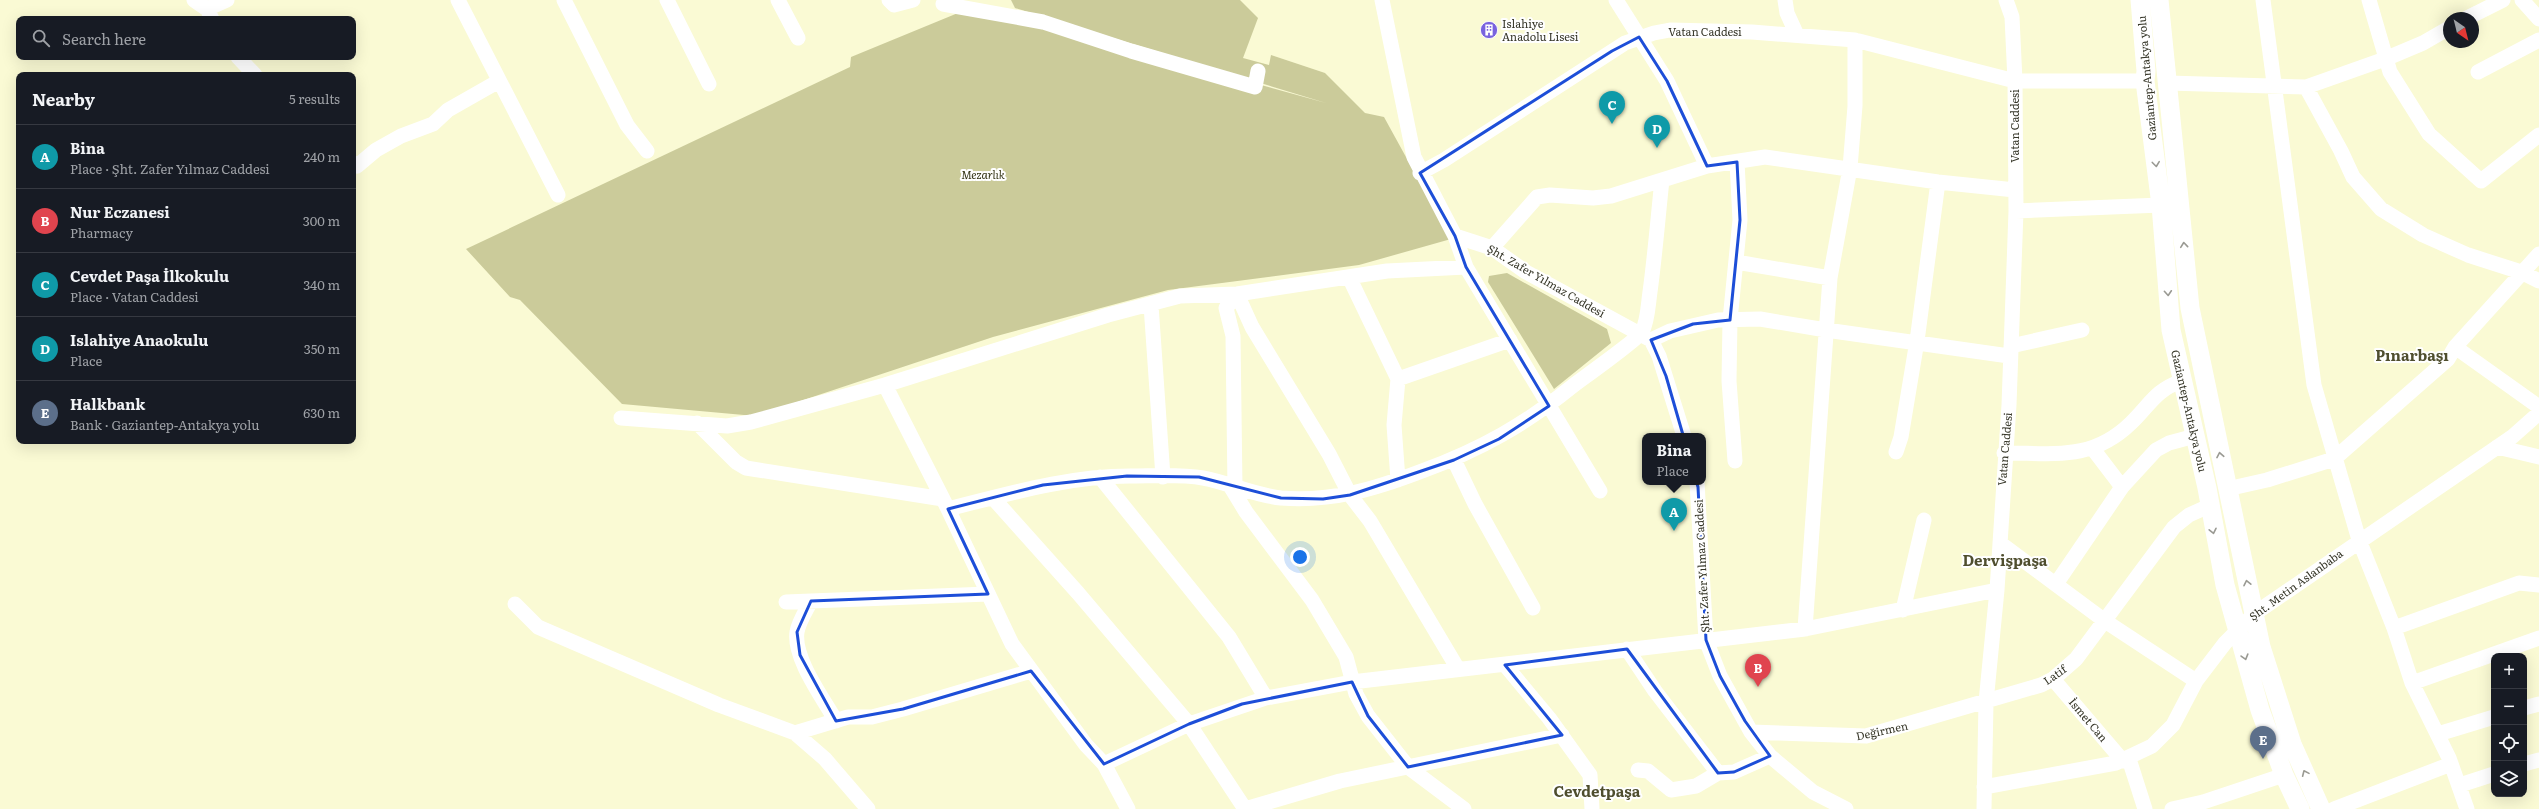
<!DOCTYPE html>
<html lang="en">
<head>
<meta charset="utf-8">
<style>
	:root { --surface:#171b24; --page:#242831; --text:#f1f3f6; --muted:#9ea1a6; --line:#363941; --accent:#8c9099 }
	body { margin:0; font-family:Literata,serif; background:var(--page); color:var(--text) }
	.controls { position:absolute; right:12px; bottom:12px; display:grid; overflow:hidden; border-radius:8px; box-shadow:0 4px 16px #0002 }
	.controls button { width:36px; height:36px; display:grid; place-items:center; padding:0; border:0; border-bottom:1px solid var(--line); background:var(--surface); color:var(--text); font:20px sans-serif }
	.compass { position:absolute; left:2443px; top:12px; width:36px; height:36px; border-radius:50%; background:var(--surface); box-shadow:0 4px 16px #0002; rotate:145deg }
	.you { position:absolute; left:1300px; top:557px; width:14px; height:14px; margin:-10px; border:3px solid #fff; border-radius:50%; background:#1a73e8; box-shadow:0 0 0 6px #1a73e833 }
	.badge { display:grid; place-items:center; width:26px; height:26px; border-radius:50%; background:var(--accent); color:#fff; font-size:13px; font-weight:700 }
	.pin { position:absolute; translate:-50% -33px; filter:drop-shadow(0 1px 2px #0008) }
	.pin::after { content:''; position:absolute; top:21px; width:14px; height:12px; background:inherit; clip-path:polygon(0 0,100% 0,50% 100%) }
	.popup { position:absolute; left:1642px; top:433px; width:64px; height:52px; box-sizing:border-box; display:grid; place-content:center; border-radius:8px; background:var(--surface); filter:drop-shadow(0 1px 3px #0005); font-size:13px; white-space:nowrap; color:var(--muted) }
	.popup b { font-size:15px; color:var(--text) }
	.popup::after { content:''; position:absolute; left:50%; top:100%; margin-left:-8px; border:8px solid transparent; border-top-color:var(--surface) }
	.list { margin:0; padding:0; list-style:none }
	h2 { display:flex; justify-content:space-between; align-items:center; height:52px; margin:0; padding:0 16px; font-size:17px }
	h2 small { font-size:13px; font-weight:400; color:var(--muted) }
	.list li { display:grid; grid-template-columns:26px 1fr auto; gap:12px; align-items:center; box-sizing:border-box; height:64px; padding:0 16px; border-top:1px solid var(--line) }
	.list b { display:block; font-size:15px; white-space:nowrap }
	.list p { margin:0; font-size:13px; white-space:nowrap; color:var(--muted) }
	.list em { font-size:13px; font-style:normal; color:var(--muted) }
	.icon { flex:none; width:22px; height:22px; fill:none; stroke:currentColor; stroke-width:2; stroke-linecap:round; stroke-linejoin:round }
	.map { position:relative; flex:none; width:2539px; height:809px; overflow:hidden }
	.search { position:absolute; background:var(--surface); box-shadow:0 4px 16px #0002; left:16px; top:16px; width:340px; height:44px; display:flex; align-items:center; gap:10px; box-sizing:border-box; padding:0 14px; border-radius:8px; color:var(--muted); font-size:15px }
	.panel { position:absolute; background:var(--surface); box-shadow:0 4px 16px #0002; left:16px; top:72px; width:340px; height:372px; border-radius:8px }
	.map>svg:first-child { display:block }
	.green { fill:#cbcb9a }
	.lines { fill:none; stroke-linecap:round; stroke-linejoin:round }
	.minor { stroke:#fff; stroke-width:15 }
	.major { stroke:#fff; stroke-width:19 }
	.oneway { stroke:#9a9a93 }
	.marked { fill:none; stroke:#1d4ed8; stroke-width:3; stroke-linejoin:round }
	.labels { text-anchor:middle; stroke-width:4; stroke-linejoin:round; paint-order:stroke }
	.poi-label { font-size:11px; fill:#353527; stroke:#fff; text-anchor:start }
	.street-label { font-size:11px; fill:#353527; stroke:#fff }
	.park-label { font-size:11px; font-style:italic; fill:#323213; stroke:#fff }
	.district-label { font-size:15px; font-weight:bold; fill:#4f4e2e; stroke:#fff }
</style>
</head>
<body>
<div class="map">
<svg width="2539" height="809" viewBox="0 0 2539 809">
	<rect width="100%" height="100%" fill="#fafad4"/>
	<path class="green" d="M1011 0H1240L1258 18 1243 58 1269 65 1271 55 1325 73 1365 113 1384 117 1451 239 1359 265 1168 290 993 337 755 416 622 404 520 300 510 297 466 249 850 67 851 57 975 6 1326 103 1015 8Z
		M1507 273 1607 329 1611 343 1554 389 1488 282 1489 276Z"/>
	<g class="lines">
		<path class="minor" d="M194 0 207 9 212 19
			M458 0 558 195
			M564 0 627 125 647 151
			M667 0 709 84
			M778 0 798 38
			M889 0 894 5 913 0
			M1382 0 1414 157 1455 236 1466 267 1600 491
			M1616 0 1667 81 1707 166
			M1785 0 1787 13 1797 35
			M2006 0 2012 17 2015 81H2145
			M2263 0 2314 385 2359 540 2394 628 2412 683 2449 758 2467 809
			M2369 0 2390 72 2429 134 2481 181 2539 135
			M2522 0 2539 19
			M943 4 1043 22 1131 51 1255 87 1258 71
			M207 9 227 0
			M2467 18 2503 0
			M238 57 255 75
			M2478 72 2539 40
			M2168 83 2306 87 2385 59 2423 43 2449 28
			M2306 87 2341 151 2353 177 2381 209 2423 235 2468 255 2521 272 2539 281
			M353 163 357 166 376 150 401 136 433 124 448 110 499 81
			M1420 173 1444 160 1625 43 1654 33 1670 30 1752 32 1855 40 2015 81 2016 211 2009 405 1997 590 1986 702 1984 809
			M2016 211 2161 205
			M1455 236 1492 248 1526 272 1651 340 1659 356 1684 436
			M1492 248 1537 197 1550 195 1593 198 1611 196 1707 166 1765 157 1938 182 2015 190
			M1736 262 1830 278
			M1349 277 1398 379 1394 425 1398 480
			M1151 305 1163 477
			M1651 340 1670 331 1718 320 1760 319 1826 330 2009 356
			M2011 346 2082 330
			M2455 347 2539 407
			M1398 379 1510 340
			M885 385 948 509 1012 644 1086 745 1104 764 1128 809
			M621 418 727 426 751 422 885 385 1108 315 1180 296 1237 294 1387 271 1466 267
			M697 423 736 462 746 468 943 499
			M2497 447 2539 457
			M2093 449 2122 487
			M1896 452 1901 437 1917 341 1938 182
			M2004 453C2054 453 2092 461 2131 423 2150 405 2155 390 2182 381
			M1454 460 1475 504 1533 608
			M1735 461 1729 381 1730 320 1740 220 1737 162
			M1100 477 1229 637 1266 698
			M1697 482 1706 640 1720 676 1751 732 1770 756 1813 792 1846 809
			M1229 484 1246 512 1312 600 1346 657 1356 694 1368 716 1408 767 1464 809
			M1235 488 1233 336 1226 308 1237 294 1252 327 1329 454 1350 495 1370 521 1458 669
			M2227 489 2267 480 2334 459 2448 359 2455 347 2539 254
			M993 498 1078 593 1189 724 1245 809 1340 781 1562 735
			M948 509C1008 494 1068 476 1130 476 1153 476 1180 474 1203 478 1230 483 1253 495 1281 498 1332 502 1375 489 1422 471 1480 450 1526 424 1574 385 1586 376 1638 339 1642 332 1648 320 1648 305 1650 292 1655 255 1658 217 1662 180
			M2000 543 2105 621 2196 681
			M2056 584 2122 487 2156 450 2169 443 2195 436
			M811 601C806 611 799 621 797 632 793 658 823 698 836 721
			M786 602 988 594
			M515 604 538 627 719 705 795 733 848 717H872L903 709 1031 671
			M1903 610 1924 520
			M2394 628 2519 583 2539 585
			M1805 629 1830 278 1850 168 1855 106V40
			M1627 649 1655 691 1718 773 1696 786 1671 790 1648 771 1638 770
			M1505 665 1549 718 1590 775 1592 809
			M2053 679 2123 761
			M2412 683 2539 638
			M2524 708 2539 704
			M1751 732 1866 736 2041 685 2053 679 2076 659 2174 527 2189 515 2209 506
			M795 733 825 759 868 809
			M2438 734 2494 717
			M2129 759 2145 809
			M1104 764 1189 724 1266 698 1352 682 1805 629 1997 590
			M2524 764 2539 760
			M1718 773 1734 772 1770 756
			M2460 785 2494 774
			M1984 787 2116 763 2152 746 2173 725 2196 681 2225 643 2254 614 2512 437 2539 413
			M2172 809 2203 802 2284 775
			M2334 809 2451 764"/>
		<path class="major" d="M2140 0 2146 71 2145 81 2161 205 2171 330 2207 488 2225 585 2260 710 2284 775 2300 809
			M2159 0 2190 308 2261 647 2292 744 2321 809"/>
	</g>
	<defs><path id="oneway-chevron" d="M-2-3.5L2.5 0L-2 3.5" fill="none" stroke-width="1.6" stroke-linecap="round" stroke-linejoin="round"/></defs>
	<g class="oneway">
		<use href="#oneway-chevron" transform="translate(2156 164) rotate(83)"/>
		<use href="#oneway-chevron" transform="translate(2184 245) rotate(-96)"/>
		<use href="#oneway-chevron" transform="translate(2168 293) rotate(86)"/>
		<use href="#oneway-chevron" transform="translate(2220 455) rotate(-101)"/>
		<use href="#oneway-chevron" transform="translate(2213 531) rotate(78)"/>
		<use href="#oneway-chevron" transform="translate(2247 583) rotate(-102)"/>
		<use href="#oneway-chevron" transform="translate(2245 657) rotate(74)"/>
		<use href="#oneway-chevron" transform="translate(2305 773) rotate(-114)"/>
	</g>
	<path class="marked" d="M1639 37 1667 81 1707 166 1737 162 1740 220 1730 320 1693 324 1651 340 1666 376 1698 487 1706 640 1720 676 1745 721 1770 756 1734 772 1718 773 1627 649 1505 665 1562 735 1408 767 1368 716 1352 682 1242 704 1189 724 1104 764 1031 671 903 709 836 721 800 655 797 632 811 601 988 594 948 509 1043 485 1127 476 1199 477 1281 498 1323 499 1350 495 1454 460 1499 439 1549 406 1466 267 1455 236 1420 173 1612 51Z"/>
	<defs>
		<symbol id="building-disc" viewBox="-11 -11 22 22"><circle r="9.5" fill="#7963de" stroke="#fff"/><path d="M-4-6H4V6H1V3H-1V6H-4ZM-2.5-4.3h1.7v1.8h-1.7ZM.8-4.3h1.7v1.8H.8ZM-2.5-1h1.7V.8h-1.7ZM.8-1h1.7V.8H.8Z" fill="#fff"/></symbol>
	</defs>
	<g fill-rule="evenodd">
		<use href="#building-disc" x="1479" y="20" width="20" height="20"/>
	</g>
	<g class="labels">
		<g class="poi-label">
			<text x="1502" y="28">Islahiye<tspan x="1502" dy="13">Anadolu Lisesi</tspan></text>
		</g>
		<g class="street-label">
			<text x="1705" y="36">Vatan Caddesi</text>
			<text transform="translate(2147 78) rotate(-95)" y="4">Gaziantep-Antakya yolu</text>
			<text transform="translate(2015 126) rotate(-90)" y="4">Vatan Caddesi</text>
			<text transform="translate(1546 281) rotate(30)" y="4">Şht. Zafer Yılmaz Caddesi</text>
			<text transform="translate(2189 411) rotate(77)" y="4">Gaziantep-Antakya yolu</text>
			<text transform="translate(2005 449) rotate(-85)" y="4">Vatan Caddesi</text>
			<text transform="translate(1702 566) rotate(-93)" y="4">Şht. Zafer Yılmaz Caddesi</text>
			<text transform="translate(2296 585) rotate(-36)" y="4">Şht. Metin Aslanbaba</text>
			<text transform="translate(2055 675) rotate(-35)" y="4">Latif</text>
			<text transform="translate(2088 720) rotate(50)" y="4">İsmet Can</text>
			<text transform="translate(1882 731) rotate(-12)" y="4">Değirmen</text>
		</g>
		<g class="park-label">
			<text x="983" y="179">Mezarlık</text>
		</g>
		<g class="district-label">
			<text x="2412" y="361">Pınarbaşı</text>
			<text x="2005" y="566">Dervişpaşa</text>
			<text x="1597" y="797">Cevdetpaşa</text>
		</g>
	</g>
</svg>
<div class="controls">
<button>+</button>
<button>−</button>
<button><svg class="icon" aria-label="locate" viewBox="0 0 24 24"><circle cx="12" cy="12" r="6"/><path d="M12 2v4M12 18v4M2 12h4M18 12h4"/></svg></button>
<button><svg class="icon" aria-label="layers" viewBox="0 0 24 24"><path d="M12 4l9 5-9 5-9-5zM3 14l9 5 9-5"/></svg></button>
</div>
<svg class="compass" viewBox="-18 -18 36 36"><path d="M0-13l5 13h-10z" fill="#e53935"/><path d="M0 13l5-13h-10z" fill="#9ea1a6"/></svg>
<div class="you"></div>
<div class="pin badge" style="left:1674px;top:531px;background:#0f9aa8">A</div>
<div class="popup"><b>Bina</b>Place</div>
<div class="pin badge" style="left:1758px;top:687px;background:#e0444e">B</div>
<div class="pin badge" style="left:1612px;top:124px;background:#0f9aa8">C</div>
<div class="pin badge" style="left:1657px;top:148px;background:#0f9aa8">D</div>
<div class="pin badge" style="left:2263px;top:759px;background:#5c6f8a">E</div>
<div class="search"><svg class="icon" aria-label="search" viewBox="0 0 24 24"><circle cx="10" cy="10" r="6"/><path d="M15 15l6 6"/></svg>Search here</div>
<section class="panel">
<h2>Nearby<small>5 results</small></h2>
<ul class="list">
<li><span class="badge" style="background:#0f9aa8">A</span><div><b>Bina</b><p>Place · Şht. Zafer Yılmaz Caddesi</p></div><em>240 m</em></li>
<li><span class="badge" style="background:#e0444e">B</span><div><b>Nur Eczanesi</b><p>Pharmacy</p></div><em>300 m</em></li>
<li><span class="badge" style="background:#0f9aa8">C</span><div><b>Cevdet Paşa İlkokulu</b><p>Place · Vatan Caddesi</p></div><em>340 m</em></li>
<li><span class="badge" style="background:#0f9aa8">D</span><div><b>Islahiye Anaokulu</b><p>Place</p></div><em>350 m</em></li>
<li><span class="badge" style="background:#5c6f8a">E</span><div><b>Halkbank</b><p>Bank · Gaziantep-Antakya yolu</p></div><em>630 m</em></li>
</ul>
</section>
</div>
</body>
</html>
